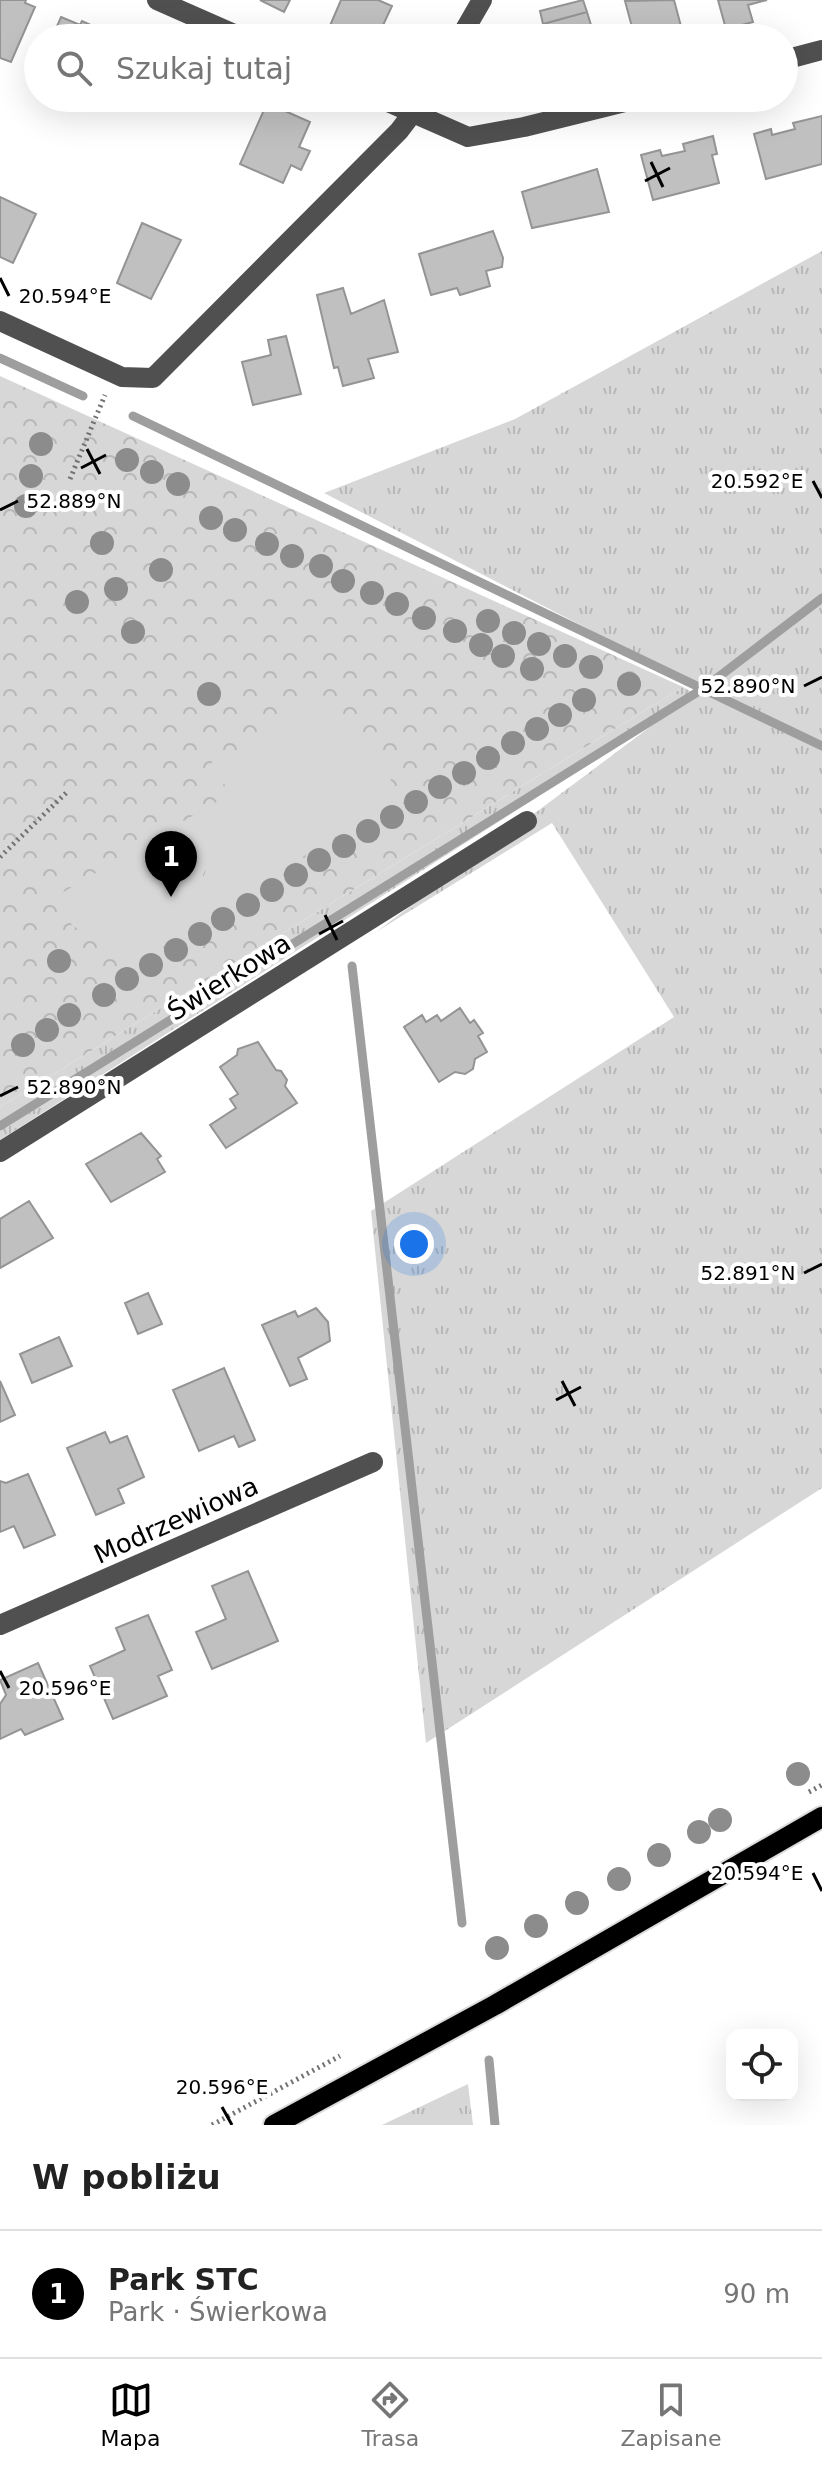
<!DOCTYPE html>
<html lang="pl">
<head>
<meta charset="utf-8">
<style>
	:root { --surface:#fff; --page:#f2f2f2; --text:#222; --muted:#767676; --line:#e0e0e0; --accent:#000 }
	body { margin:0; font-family:"DejaVu Sans",sans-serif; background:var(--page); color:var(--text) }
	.controls { position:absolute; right:24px; bottom:24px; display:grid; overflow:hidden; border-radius:16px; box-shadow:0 8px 32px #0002 }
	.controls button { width:72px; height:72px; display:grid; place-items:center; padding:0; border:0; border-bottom:2px solid var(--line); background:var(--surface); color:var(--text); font:40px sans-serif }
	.you { position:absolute; left:414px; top:1244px; width:28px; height:28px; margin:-20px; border:6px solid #fff; border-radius:50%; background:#1a73e8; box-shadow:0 0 0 12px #1a73e833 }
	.badge { display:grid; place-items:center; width:52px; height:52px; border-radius:50%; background:var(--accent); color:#fff; font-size:26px; font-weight:700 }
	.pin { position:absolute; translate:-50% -66px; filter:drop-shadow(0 2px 4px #0008) }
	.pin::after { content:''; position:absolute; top:42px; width:28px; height:24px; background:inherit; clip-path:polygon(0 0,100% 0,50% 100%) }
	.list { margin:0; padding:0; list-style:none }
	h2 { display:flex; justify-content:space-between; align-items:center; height:104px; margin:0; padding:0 32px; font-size:34px }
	h2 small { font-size:26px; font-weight:400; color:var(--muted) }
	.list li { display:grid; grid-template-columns:52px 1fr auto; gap:24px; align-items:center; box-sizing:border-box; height:128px; padding:0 32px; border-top:2px solid var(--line) }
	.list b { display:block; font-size:30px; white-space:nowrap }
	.list p { margin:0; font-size:26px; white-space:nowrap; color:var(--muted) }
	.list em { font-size:26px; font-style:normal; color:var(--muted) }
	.icon { flex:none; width:44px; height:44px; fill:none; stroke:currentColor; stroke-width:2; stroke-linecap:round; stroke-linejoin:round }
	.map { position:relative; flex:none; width:822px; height:2125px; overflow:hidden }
	.search { position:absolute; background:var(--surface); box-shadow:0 8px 32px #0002; left:24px; right:24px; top:24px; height:88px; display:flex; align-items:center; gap:20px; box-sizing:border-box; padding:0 28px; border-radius:44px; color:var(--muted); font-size:30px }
	.sheet { height:232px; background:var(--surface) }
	nav { display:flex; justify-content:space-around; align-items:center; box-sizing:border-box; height:112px; border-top:2px solid var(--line); background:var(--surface); font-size:22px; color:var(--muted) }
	nav a { display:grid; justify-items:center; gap:4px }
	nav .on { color:var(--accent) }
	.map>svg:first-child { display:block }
	.grass { fill:url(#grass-tufts) }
	.park { fill:url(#park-crowns) }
	.garden { fill:#d7d7d7 }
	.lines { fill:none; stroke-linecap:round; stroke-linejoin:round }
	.stream { stroke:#9e9e9e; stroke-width:9 }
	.building { fill:#c0c0c0; stroke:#949494; stroke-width:2 }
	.major-casing { stroke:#dbdbdb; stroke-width:24 }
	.path { stroke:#727272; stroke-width:5; stroke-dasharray:2 4; stroke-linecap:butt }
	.minor { stroke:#505050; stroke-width:20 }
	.major { stroke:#000; stroke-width:20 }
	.tree { fill:#8c8c8c }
	.ticks { fill:none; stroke:#000; stroke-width:3 }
	.labels { text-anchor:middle; stroke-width:8; stroke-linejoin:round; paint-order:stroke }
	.street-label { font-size:26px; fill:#000; stroke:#fff }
	.ticks-label { font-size:20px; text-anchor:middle; fill:#000; stroke:#fff; stroke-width:8; stroke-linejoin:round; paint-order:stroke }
</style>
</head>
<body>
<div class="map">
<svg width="822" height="2125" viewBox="0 0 822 2125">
	<defs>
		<pattern id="grass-tufts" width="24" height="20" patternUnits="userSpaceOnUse" patternTransform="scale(2)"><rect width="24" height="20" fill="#d7d7d7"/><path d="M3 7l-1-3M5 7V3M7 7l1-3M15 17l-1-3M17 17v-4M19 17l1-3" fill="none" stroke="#b7b7b7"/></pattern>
		<pattern id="park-crowns" width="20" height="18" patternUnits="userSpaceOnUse" patternTransform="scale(2)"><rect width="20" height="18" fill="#d7d7d7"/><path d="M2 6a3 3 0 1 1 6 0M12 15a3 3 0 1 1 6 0" fill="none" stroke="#b7b7b7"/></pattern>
	</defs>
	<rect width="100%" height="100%" fill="#fff"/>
	<path class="grass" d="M822 251V1488L426 1743 371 1211 674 1017 552 823 376 932 666 715 0 1140V1107L683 687 695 694 703 688 324 493 515 419Z
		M468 2084 473 2125H382Z"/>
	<path class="park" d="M0 376 683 687 0 1107Z"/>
	<path class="garden" d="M310 694 326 696 333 706 334 725C341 729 345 726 353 729 381 739 400 779 387 806L234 898 222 901 203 878 210 860 194 869 220 913 123 970 102 934 73 927 55 897 204 809 208 815 213 804 233 793 229 787 207 775 215 754 258 760 264 753 257 739 263 723 284 715Z"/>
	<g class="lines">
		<path class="stream" d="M0 358 83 396
			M133 416 822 746
			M352 966 462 1923
			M0 1126 704 688 822 598
			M489 2060 495 2125"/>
	</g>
	<path class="building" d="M0 0H26L25 3 35 7 11 62 0 58Z
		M260 0H290L284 12Z
		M341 0H378L392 6 377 38H333L326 35Z
		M583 0 587 12 543 24 540 11Z
		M674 0 682 30 663 35 664 38H635L625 1Z
		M718 0H767L748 5 753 22 726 29Z
		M587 12 595 38H547L543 24Z
		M61 17 80 25 82 21 104 31 101 38H52Z
		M267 103 310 122 299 147 310 151 301 170 291 165 283 183 240 164Z
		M822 116V164L766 179 754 134 771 129 772 135 795 129 793 123Z
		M713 136 717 154 712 155 719 183 653 200 641 155 660 150 662 156 685 151 683 144Z
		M597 169 609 212 532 228 522 192Z
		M0 197 36 214 13 263 0 257Z
		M142 223 181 240 151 299 117 283Z
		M493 231 503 258 502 267 486 271 490 286 460 295 457 288 431 295 419 254Z
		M343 288 351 314 384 300 398 352 368 359 374 378 343 386 338 367 334 368 317 295Z
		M286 336 301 394 253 405 242 362 271 355 268 340Z
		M460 1008 470 1023 474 1020 483 1033 478 1036 487 1052 475 1059 473 1069 465 1074 455 1072 439 1082 404 1027 422 1015 426 1022 437 1015 441 1021Z
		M258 1042 276 1070 281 1071 287 1080 285 1086 297 1103 226 1148 210 1125 236 1108 230 1099 238 1094 220 1067 237 1055 238 1049Z
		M141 1133 161 1156 157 1159 165 1172 111 1202 86 1164Z
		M29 1201 53 1238 0 1268V1219Z
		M148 1293 162 1324 138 1334 125 1303Z
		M316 1308 328 1322 330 1341 298 1358 307 1379 290 1386 262 1325 295 1311 298 1317Z
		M59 1337 72 1366 32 1383 20 1354Z
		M224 1368 255 1440 239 1447 234 1436 199 1451 173 1390Z
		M0 1381 15 1415 0 1422Z
		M105 1432 110 1443 127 1436 144 1477 118 1489 124 1503 96 1515 67 1448Z
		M28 1474 55 1535 24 1548 14 1526 0 1532V1481L6 1483Z
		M248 1571 278 1641 212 1669 196 1632 226 1619 212 1586Z
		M148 1615 172 1670 158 1676 167 1696 113 1719 90 1666 125 1650 116 1628Z
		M38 1663 63 1719 25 1735 21 1729 0 1739V1704L6 1695 0 1680Z"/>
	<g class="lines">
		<defs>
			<path id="major" d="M274 2125 495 2005 822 1817"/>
		</defs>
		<use href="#major" class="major-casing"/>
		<path class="path" d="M70 479 105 395
			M0 857 67 792
			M809 1792 822 1785
			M212 2125 340 2056"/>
		<path class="minor" d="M157 0 243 38
			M460 38 482 0
			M784 60 822 50
			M379 98 468 137 524 127 641 98
			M0 321 122 377 153 378 399 131 424 98
			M0 1152 527 821
			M0 1625 373 1462"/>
		<use href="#major" class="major"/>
	</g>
	<g class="tree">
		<circle cx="41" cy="444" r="12"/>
		<circle cx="127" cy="460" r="12"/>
		<circle cx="152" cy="472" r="12"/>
		<circle cx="31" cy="476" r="12"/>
		<circle cx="178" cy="484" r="12"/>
		<circle cx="26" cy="506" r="12"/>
		<circle cx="211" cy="518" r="12"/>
		<circle cx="235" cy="530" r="12"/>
		<circle cx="102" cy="543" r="12"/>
		<circle cx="267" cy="544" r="12"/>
		<circle cx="292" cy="556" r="12"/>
		<circle cx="321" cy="566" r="12"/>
		<circle cx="161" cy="570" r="12"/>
		<circle cx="343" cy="581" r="12"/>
		<circle cx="116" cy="589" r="12"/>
		<circle cx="372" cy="593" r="12"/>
		<circle cx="77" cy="602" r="12"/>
		<circle cx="397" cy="604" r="12"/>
		<circle cx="424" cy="618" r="12"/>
		<circle cx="488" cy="621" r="12"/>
		<circle cx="455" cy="631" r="12"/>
		<circle cx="133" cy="632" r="12"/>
		<circle cx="514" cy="633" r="12"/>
		<circle cx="539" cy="644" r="12"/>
		<circle cx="481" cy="645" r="12"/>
		<circle cx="503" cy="656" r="12"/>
		<circle cx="565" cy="656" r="12"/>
		<circle cx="591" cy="667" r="12"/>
		<circle cx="532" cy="669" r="12"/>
		<circle cx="629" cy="684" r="12"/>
		<circle cx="209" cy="694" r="12"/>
		<circle cx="584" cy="700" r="12"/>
		<circle cx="560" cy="715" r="12"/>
		<circle cx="537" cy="729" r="12"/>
		<circle cx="513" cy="743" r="12"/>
		<circle cx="488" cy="758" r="12"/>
		<circle cx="464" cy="773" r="12"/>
		<circle cx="440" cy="787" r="12"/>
		<circle cx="416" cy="802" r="12"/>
		<circle cx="392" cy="817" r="12"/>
		<circle cx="368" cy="831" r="12"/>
		<circle cx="344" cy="846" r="12"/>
		<circle cx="319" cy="860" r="12"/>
		<circle cx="296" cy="875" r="12"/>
		<circle cx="272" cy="890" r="12"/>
		<circle cx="248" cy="905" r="12"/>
		<circle cx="223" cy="919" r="12"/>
		<circle cx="200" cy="934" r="12"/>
		<circle cx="176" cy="950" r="12"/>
		<circle cx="59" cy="961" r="12"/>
		<circle cx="151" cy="965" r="12"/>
		<circle cx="127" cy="979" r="12"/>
		<circle cx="104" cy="995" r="12"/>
		<circle cx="69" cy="1015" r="12"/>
		<circle cx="47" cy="1030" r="12"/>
		<circle cx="23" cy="1045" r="12"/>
		<circle cx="798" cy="1774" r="12"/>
		<circle cx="720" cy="1820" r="12"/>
		<circle cx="699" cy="1832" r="12"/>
		<circle cx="659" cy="1855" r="12"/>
		<circle cx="619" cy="1879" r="12"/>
		<circle cx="577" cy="1903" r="12"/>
		<circle cx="536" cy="1926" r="12"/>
		<circle cx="497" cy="1948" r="12"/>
	</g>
	<path class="ticks" d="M651 162 663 187M645 181 670 168M0 278 9 296M87 449 100 474M81 468 106 455M813 481 822 498M0 510 18 501M804 686 822 677M325 915 337 940M319 934 343 921M0 1096 18 1087M804 1273 822 1264M562 1381 575 1406M556 1400 581 1387M0 1671 9 1688M813 1873 822 1891M222 2107 232 2125"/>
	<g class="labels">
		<g class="street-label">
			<text transform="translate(229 977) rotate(-32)" y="9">Świerkowa</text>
			<text transform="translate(176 1520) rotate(-24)" y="9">Modrzewiowa</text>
		</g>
	</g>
	<g class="ticks-label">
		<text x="65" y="303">20.594°E</text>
		<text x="757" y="488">20.592°E</text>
		<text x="74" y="508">52.889°N</text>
		<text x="748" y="693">52.890°N</text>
		<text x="74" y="1094">52.890°N</text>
		<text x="748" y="1280">52.891°N</text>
		<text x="65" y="1695">20.596°E</text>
		<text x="757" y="1880">20.594°E</text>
		<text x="222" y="2094">20.596°E</text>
	</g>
</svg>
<div class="controls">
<button><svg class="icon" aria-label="locate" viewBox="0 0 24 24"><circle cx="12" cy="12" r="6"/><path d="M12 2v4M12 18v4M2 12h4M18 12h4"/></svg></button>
</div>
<div class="you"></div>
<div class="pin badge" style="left:171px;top:897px">1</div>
<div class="search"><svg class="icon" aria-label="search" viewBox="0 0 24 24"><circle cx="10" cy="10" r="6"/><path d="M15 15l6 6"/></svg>Szukaj tutaj</div>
</div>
<section class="sheet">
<h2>W pobliżu<small></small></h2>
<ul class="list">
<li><span class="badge">1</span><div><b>Park STC</b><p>Park · Świerkowa</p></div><em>90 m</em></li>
</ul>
</section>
<nav>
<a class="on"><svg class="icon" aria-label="map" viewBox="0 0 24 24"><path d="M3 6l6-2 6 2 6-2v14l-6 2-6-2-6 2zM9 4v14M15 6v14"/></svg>Mapa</a>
<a><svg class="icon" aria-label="directions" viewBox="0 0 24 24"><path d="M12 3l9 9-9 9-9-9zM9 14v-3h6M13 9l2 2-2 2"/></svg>Trasa</a>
<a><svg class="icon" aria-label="saved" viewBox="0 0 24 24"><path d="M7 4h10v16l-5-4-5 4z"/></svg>Zapisane</a>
</nav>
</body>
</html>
